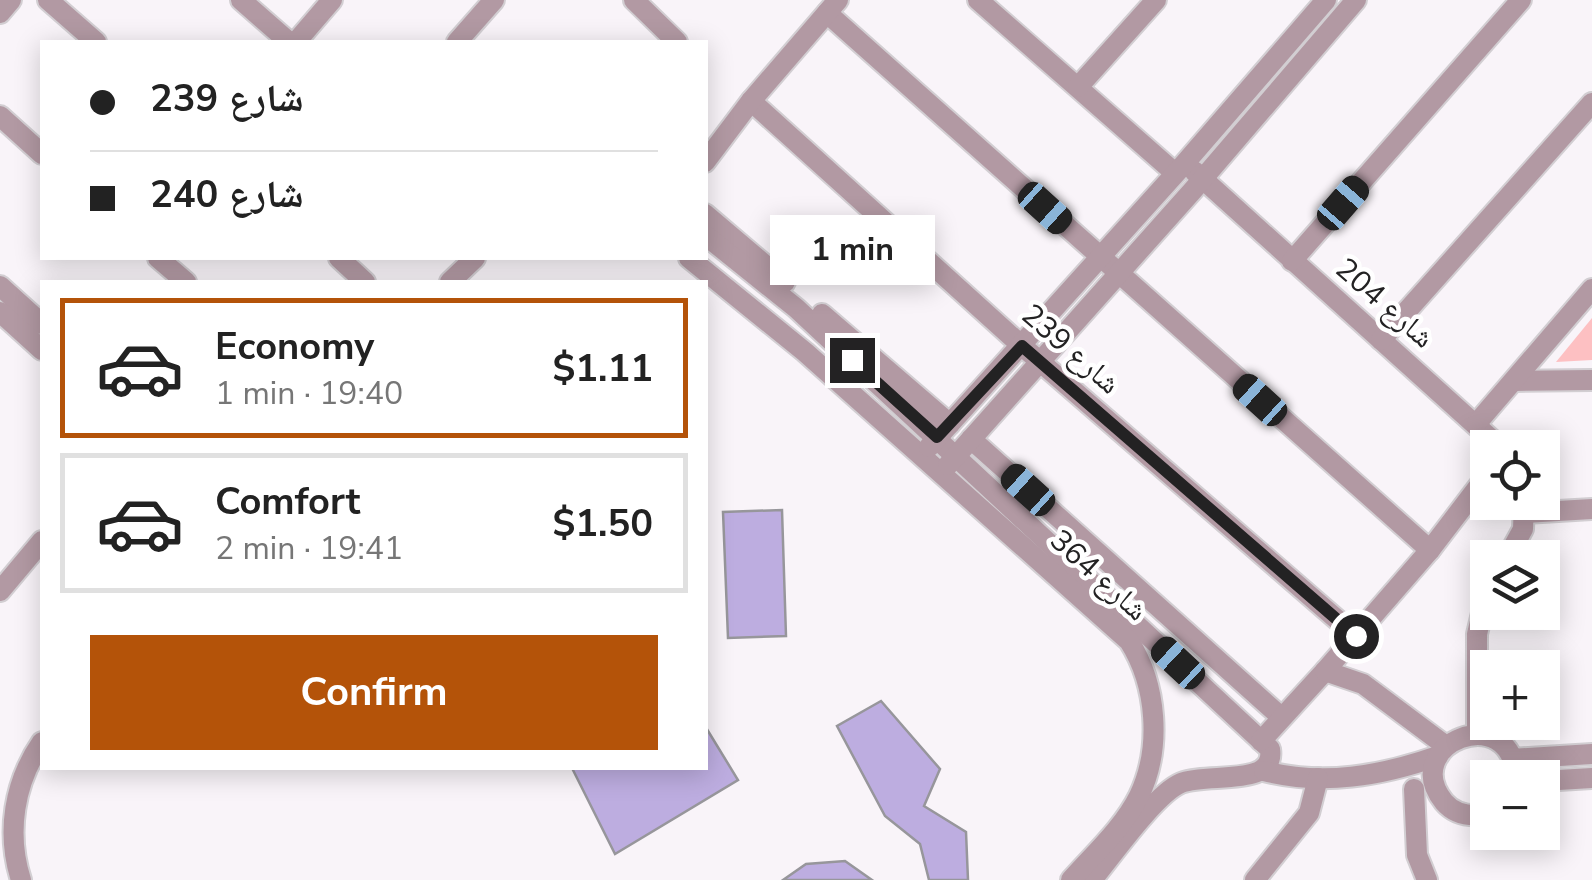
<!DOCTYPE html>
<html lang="en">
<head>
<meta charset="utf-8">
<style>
  :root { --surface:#fff; --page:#f2f2f2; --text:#222; --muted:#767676; --line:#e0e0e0; --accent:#b45309 }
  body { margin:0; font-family:"Nunito Sans","Noto Naskh Arabic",sans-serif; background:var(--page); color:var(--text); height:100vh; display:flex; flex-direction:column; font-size:38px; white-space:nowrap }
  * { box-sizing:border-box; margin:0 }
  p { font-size:32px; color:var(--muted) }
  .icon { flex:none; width:55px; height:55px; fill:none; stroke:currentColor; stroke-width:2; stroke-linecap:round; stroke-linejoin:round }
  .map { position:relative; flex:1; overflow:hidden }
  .panel { position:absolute; left:40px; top:280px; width:668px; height:490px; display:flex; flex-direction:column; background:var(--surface); border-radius:0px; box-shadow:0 5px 25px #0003 }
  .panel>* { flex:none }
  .guide { position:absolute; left:40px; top:40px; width:668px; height:220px; border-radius:0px; box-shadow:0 5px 25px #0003; display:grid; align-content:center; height:220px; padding:0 50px; background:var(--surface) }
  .tools { position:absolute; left:1470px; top:430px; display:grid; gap:20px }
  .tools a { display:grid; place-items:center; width:90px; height:90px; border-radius:0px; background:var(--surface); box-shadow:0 5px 25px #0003; font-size:50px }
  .end { position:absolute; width:45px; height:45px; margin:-22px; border:12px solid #232223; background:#fff; box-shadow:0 0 0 5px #fff }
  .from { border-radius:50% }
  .bubble { position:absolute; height:70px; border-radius:0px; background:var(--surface); box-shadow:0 5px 25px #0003; font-size:32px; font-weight:700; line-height:70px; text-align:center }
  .car { position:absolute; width:30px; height:60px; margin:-30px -15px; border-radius:12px; box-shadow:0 0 8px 2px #0007; background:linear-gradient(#222 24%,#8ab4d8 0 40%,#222 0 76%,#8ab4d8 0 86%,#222 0) }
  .guide b { display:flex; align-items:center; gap:35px; height:95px; font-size:38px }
  .guide b+b { border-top:2px solid var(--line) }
  .guide i { width:25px; height:25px; background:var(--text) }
  ul { padding:18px 0 0; list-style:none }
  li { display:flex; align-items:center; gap:30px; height:140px; margin:0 20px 15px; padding:0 30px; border:5px solid var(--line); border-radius:0px }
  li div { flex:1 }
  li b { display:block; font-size:38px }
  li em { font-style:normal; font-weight:700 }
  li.selected { border-color:var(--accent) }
  li>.icon { width:90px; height:90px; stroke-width:1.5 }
  .primary-button { display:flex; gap:20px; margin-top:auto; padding:20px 50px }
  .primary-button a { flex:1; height:115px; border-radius:0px; background:var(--accent); color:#fff; font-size:40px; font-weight:700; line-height:115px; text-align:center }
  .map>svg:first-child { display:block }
  .green { fill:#fdc0c2 }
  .building { fill:#bdade0; stroke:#97969b; stroke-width:2.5 }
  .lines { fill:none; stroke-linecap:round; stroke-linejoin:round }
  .minor-casing { stroke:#d2ced2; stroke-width:24 }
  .minor { stroke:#b299a3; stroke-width:20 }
  .route { stroke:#232223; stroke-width:12 }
  .labels { text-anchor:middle; stroke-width:9; stroke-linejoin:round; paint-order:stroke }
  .street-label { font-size:30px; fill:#232223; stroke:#fff }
</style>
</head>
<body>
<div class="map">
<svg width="1592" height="880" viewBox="0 0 1592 880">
  <rect width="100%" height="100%" fill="#f9f4f9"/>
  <polygon class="green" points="1592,318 1592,360 1556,362"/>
  <g class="building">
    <polygon points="782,510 786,636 728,638 723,512"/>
    <polygon points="881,701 940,769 924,806 966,832 968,880 929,880 920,844 885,816 837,726"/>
    <polygon points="705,726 738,780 615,854 572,768 705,768"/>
    <polygon points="845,861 872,880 783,880 806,864"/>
  </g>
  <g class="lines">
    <defs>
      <g id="minor">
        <polyline points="48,0 96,42"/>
        <polyline points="241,0 289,42"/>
        <polyline points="634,0 677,42"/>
        <polyline points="978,0 1175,173"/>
        <polyline points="0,13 11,0"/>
        <polyline points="827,13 1430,550"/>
        <polyline points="296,42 332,0"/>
        <polyline points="457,42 494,0"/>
        <polyline points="1078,87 1156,0"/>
        <polyline points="751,101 1022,346 1356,636"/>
        <polyline points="0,116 42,154"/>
        <polyline points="705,162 751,101 838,0"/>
        <polyline points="1194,171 1501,448"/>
        <polyline points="705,214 785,282"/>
        <path d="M705,235L796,308L1270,749C1276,788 1208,772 1181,783C1155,794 1112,856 1092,880"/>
        <polyline points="158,258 186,282"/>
        <polyline points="339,258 365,282"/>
        <path d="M689,258L805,352L1129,641C1157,685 1162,748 1139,796C1123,828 1094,854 1071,880"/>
        <polyline points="1292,261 1521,0"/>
        <polyline points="450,282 475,258"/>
        <polyline points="0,286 42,324"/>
        <polyline points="0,312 42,350"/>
        <polyline points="822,314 950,424"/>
        <polyline points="1381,340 1592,103"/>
        <polyline points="1514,381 1592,380"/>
        <polyline points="1477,423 1592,289"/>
        <polyline points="971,439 1281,717"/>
        <polyline points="929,447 1185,163 1326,0"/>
        <polyline points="948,465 1194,189 1356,0"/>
        <polyline points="1525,513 1592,509"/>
        <polyline points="1507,558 1523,529 1524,502"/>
        <polyline points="0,591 42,541"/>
        <polyline points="1477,734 1477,634 1488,588"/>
        <polyline points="1261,741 1325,671"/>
        <polyline points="1446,746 1363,684 1325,671 1430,550 1488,474"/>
        <polyline points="1512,759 1592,754"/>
        <path d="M1264,771C1323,786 1381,776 1438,756"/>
        <polyline points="1542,781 1592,778"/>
        <polyline points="1414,789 1417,855 1427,880"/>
        <path d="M1488,814C1471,817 1455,815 1444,802C1397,744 1512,698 1516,778"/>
        <path d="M21,880C6,833 14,782 42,742"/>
        <polyline points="1255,880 1309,813 1318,778"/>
      </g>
    </defs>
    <use href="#minor" class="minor-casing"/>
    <use href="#minor" class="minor"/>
  </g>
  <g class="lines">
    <polyline class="route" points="852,360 937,437 1022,346 1356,636"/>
  </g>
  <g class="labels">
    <g class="street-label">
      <text transform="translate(1385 303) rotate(41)" y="10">شارع 204</text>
      <text transform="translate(1071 349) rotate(41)" y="10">شارع 239</text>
      <text transform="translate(1099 575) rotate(42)" y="10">شارع 364</text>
    </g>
  </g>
</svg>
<div class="tools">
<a><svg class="icon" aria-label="locate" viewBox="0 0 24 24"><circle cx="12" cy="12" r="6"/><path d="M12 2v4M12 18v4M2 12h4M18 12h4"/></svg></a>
<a><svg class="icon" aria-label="layers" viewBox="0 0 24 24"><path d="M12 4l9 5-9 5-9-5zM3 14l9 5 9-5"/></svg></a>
<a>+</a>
<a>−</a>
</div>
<i class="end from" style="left:1356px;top:636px"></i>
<i class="end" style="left:852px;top:360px"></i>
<div class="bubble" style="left:770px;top:215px;width:165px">1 min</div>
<i class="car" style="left:1343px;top:203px;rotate:41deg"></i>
<i class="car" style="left:1045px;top:208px;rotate:132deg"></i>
<i class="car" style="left:1260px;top:400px;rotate:312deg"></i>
<i class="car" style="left:1028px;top:490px;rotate:312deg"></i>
<i class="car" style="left:1178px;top:663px;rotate:313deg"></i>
<div class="guide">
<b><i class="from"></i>شارع 239</b>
<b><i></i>شارع 240</b>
</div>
<section class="panel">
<ul>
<li class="selected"><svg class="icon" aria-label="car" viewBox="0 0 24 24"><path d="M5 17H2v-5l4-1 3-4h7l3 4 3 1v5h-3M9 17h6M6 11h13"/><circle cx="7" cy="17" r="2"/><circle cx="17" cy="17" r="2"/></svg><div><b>Economy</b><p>1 min · 19:40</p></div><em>$1.11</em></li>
<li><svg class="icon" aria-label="car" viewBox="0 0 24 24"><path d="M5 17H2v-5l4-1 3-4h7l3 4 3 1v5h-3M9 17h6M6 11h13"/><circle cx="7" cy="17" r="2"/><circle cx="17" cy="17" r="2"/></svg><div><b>Comfort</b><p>2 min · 19:41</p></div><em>$1.50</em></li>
</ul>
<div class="primary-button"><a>Confirm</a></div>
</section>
</div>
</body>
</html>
